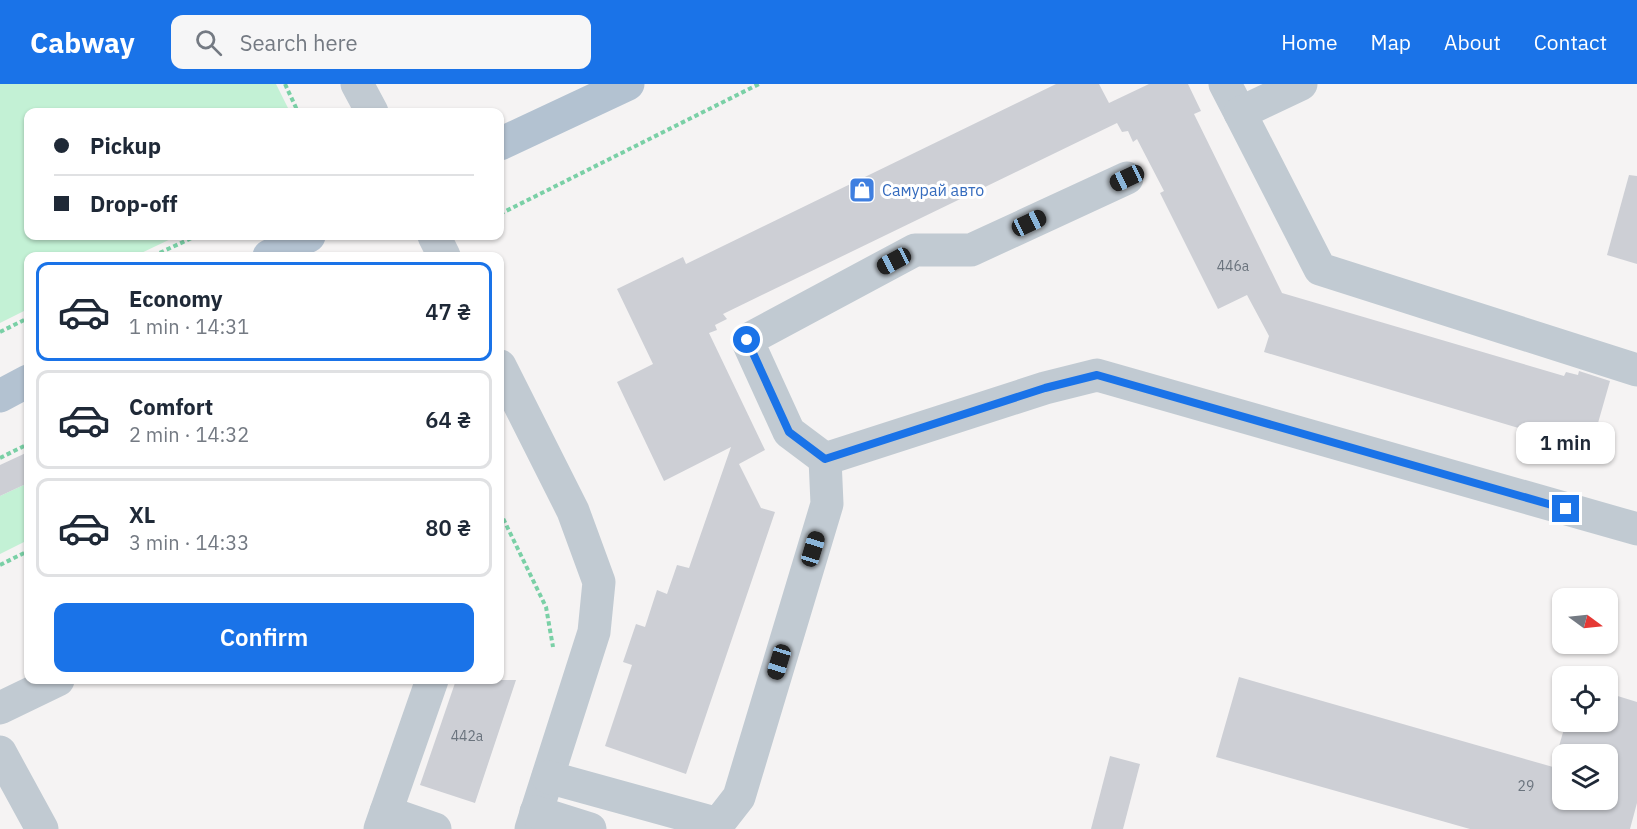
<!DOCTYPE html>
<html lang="en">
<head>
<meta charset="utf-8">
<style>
  :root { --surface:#fff; --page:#f6f6f7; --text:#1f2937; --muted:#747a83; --line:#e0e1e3; --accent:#1a73e8 }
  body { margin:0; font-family:"IBM Plex Sans",sans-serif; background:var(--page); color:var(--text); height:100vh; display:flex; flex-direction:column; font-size:22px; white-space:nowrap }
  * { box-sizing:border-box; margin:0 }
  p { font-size:20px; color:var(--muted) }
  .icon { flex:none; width:33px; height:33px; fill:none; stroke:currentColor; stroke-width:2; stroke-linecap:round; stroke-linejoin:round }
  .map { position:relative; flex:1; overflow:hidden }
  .sheet { position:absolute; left:24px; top:168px; width:480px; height:432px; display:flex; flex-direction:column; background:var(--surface); border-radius:12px; box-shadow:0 2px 4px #0004 }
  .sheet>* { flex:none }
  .guide { position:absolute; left:24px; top:24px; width:480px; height:132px; border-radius:12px; box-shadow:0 2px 4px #0004; display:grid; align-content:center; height:132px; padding:0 30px; background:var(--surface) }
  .needle { width:39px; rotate:105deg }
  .tools { position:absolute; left:1552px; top:504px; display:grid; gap:12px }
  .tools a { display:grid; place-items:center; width:66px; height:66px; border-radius:12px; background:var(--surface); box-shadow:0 2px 4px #0004; font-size:30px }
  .end { position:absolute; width:27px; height:27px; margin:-14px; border:8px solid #1a73e8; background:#fff; box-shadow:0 0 0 3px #fff }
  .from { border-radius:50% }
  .bubble { position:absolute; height:42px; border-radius:12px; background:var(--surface); box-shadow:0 2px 4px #0004; font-size:20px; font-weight:600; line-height:42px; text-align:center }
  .car { position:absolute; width:18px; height:36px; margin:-18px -9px; border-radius:8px; box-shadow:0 0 4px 2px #0007; background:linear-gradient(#222 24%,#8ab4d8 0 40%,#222 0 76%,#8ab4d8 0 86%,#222 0) }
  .guide b { display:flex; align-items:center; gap:21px; height:57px; font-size:22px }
  .guide b+b { border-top:2px solid var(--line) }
  .guide i { width:15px; height:15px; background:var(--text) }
  ul { padding:10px 0 0; list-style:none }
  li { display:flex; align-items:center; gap:18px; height:99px; margin:0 12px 9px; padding:0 18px; border:3px solid var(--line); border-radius:12px }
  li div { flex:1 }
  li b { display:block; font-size:22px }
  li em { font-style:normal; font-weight:600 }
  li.active { border-color:var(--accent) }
  li>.icon { width:54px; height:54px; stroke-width:1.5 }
  .primary-button { display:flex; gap:12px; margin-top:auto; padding:12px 30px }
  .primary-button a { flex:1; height:69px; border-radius:12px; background:var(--accent); color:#fff; font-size:24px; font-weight:600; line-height:69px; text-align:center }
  header { display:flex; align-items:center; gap:36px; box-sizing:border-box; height:84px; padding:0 30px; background:var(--accent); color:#fff }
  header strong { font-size:28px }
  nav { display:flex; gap:33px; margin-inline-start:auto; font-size:21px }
  .search { width:420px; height:54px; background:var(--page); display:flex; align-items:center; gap:15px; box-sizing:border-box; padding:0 21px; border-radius:12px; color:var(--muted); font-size:22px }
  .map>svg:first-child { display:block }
  .green { fill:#c3f1d5 }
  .building { fill:#cdcfd5; fill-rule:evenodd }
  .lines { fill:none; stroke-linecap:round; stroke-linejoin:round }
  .path { stroke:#7ad0a6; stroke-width:4; stroke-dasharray:4.5 3; stroke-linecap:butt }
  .minor { stroke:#c1cad2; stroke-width:33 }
  .major { stroke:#b3c2d1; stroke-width:33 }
  .route { stroke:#1a73e8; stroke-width:8 }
  .labels { text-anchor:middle; stroke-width:6; stroke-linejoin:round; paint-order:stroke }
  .number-label { font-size:14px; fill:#6b747e }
  .shop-label { font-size:16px; fill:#366cbe; stroke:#fff; text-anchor:start }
</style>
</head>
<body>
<header>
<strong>Cabway</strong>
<div class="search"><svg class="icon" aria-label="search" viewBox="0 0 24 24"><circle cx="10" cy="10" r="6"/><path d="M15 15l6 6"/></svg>Search here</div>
<nav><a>Home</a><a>Map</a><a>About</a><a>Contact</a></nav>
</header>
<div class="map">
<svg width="1637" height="745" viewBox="0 0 1637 745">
  <rect width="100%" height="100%" fill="#f5f3f3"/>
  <g class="green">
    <polygon points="0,0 276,0 290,28 28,28 28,152 177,152 135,172 28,172 28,225 0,239"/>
    <polygon points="28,399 28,456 0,470 0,412"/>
  </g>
  <g class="building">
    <polygon points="1056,0 1099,0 1109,19 1149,0 1188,0 1201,27 1194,30 1282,209 1564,292 1566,288 1578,291 1579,287 1610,297 1588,374 1557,364 1559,356 1264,268 1269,252 1247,211 1218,225 1160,109 1164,107 1137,55 1133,58 1128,47 1122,48 1117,39 723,230 727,235 715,241 717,246 709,249 765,366 739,380 761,424 775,428 686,690 605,662 632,581 623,578 636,540 645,543 657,506 667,510 677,481 689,484 731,363 664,397 617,298 653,280 617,205 683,173 686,180"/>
    <polygon points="1629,91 1637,92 1637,180 1607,171"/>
    <polygon points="28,368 28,399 0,412 0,381"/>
    <path d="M1239,593L1553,683L1566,638H1608V609L1637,618V719L1630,745H1470L1216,673ZM1563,670H1608V716H1563Z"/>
    <polygon points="456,596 516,596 475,719 420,701"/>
    <polygon points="1110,672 1140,680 1123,745 1091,745"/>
  </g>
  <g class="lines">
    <g class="path">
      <polyline points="285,0 298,28"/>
      <polyline points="500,130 759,0"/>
      <polyline points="153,172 196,152"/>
      <polyline points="0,248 28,234"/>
      <polyline points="0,374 28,360"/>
      <polyline points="500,428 546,523 553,563"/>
      <polyline points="0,481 28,467"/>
    </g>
    <g class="minor">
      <polyline points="357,0 372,28"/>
      <polyline points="1225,0 1240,29"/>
      <polyline points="1301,0 1240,29 1320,185 1637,286"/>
      <polyline points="434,152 444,172"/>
      <polyline points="500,282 573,427 599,498 594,548 531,745"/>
      <polyline points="825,375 789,348 747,256 915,166 971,166 1127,94"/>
      <polyline points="0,624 58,596"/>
      <polyline points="0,668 42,745"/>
      <polyline points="548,693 718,740 739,713 827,420 825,375 1045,304 1097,291 1637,445"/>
      <polyline points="386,728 435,745"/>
      <polyline points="536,728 590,745"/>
      <polyline points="380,745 432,596"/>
    </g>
    <g class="major">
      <polyline points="500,60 628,0"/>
      <polyline points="269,172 309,152"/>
      <polyline points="0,312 28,297"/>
    </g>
  </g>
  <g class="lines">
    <polyline class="route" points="747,256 789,348 825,375 1045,304 1097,291 1566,425"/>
  </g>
  <defs>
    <symbol id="shop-square" viewBox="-11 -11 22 22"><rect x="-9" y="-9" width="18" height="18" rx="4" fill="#3f7fe0" stroke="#fff"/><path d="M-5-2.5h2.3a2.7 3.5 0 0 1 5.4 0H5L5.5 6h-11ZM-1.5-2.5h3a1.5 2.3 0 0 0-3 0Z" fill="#fff"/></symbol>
  </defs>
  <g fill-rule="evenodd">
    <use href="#shop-square" x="847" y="91" width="30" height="30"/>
  </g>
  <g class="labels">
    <g class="number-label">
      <text x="1233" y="187">446а</text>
      <text x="467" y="657">442а</text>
      <text x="1526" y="707">29</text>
    </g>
    <g class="shop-label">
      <text x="882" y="112">Самурай авто</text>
    </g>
  </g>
</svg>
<div class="tools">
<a><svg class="needle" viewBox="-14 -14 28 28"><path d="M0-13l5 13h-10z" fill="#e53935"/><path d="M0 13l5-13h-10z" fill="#747a83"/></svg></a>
<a><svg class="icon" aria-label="locate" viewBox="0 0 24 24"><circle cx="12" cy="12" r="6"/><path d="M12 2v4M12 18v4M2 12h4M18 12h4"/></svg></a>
<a><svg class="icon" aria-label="layers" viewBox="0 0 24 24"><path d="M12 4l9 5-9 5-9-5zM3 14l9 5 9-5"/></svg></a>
</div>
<i class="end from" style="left:747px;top:256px"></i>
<i class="end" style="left:1566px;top:425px"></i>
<div class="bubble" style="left:1516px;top:338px;width:99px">1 min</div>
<i class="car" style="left:1127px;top:94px;rotate:245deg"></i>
<i class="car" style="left:1029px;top:139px;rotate:65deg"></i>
<i class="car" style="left:894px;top:177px;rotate:242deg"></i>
<i class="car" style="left:813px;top:465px;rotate:17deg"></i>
<i class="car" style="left:779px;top:578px;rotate:197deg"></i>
<div class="guide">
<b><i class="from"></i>Pickup</b>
<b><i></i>Drop-off</b>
</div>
<section class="sheet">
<ul>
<li class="active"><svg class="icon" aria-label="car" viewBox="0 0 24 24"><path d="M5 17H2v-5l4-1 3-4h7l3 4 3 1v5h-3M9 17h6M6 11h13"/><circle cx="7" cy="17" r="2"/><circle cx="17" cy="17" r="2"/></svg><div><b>Economy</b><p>1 min · 14:31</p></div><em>47 ₴</em></li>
<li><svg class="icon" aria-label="car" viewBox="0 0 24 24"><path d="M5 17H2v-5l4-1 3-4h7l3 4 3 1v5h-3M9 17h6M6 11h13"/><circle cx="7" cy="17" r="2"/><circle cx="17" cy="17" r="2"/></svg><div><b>Comfort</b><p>2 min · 14:32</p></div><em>64 ₴</em></li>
<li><svg class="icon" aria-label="car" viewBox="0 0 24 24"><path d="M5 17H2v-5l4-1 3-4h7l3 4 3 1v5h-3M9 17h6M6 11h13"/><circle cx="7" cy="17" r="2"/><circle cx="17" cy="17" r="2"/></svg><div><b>XL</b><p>3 min · 14:33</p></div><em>80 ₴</em></li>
</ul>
<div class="primary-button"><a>Confirm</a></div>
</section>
</div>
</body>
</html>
